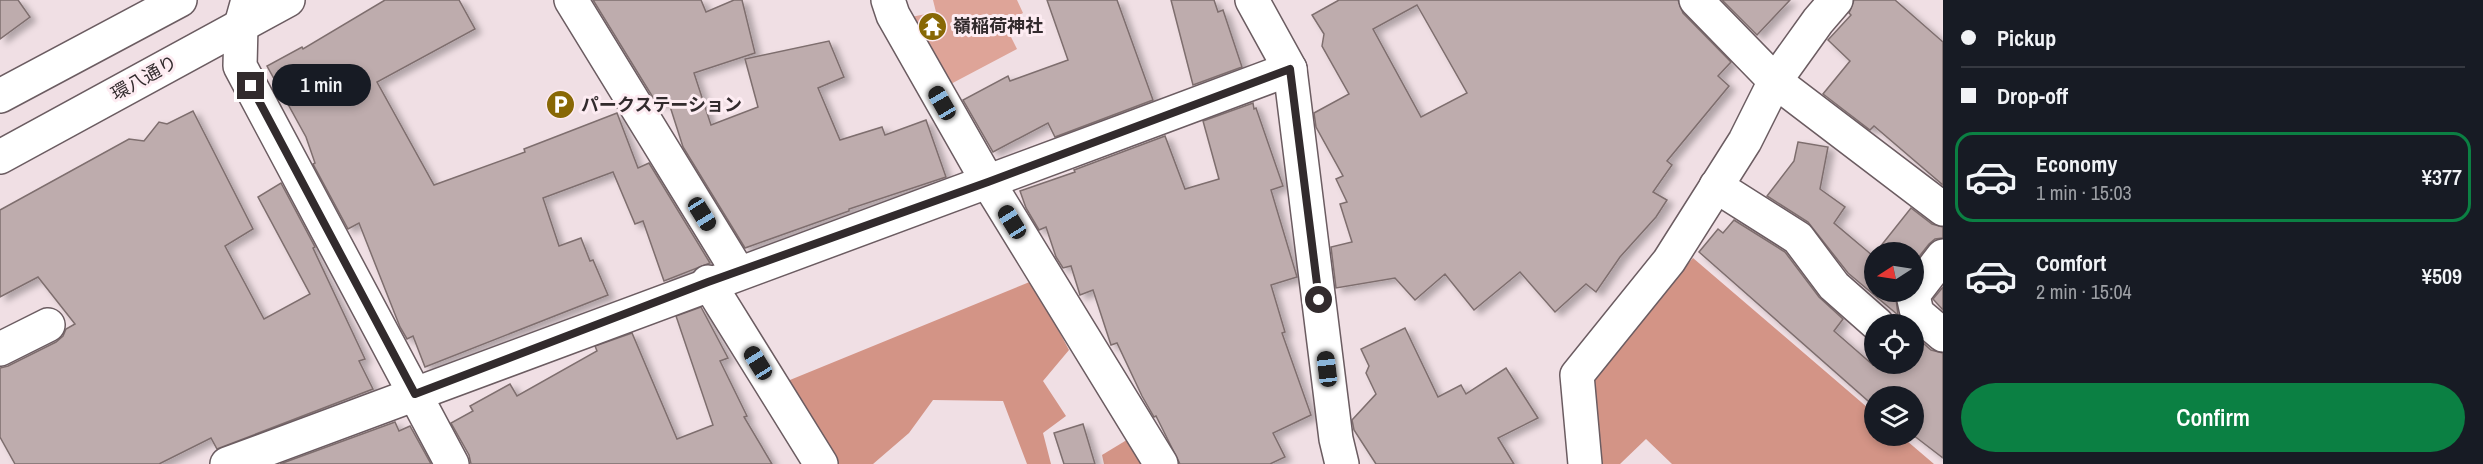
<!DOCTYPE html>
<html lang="en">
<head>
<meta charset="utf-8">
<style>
  :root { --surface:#171b24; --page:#20242c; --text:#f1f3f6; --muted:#9ea1a6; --line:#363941; --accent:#0b8043 }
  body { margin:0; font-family:"Archivo Narrow","Noto Sans JP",sans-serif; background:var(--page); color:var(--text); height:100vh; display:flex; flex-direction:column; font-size:22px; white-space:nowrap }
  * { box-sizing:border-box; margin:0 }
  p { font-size:20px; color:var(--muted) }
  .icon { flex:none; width:33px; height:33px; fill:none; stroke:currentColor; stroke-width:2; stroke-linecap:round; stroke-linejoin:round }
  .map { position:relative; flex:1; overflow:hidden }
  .panel { display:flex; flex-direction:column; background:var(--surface); width:540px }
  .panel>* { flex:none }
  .banner { display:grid; align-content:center; height:132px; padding:0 18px; background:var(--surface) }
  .needle { width:39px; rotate:258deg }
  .controls { position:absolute; left:1864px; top:242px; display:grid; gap:12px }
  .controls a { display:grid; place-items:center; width:60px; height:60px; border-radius:50%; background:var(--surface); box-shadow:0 3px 9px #0003; font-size:30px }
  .end { position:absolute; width:27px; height:27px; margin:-14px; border:8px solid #322b2d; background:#fff; box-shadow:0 0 0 3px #fff }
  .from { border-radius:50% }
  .bubble { position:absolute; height:42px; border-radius:21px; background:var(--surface); box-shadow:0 3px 9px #0003; font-size:20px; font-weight:600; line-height:42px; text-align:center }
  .car { position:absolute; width:18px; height:36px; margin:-18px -9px; border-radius:8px; box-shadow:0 0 4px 2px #0007; background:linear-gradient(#222 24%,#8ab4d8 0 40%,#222 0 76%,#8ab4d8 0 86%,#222 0) }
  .banner b { display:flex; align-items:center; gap:21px; height:57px; font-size:22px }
  .banner b+b { border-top:2px solid var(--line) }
  .banner i { width:15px; height:15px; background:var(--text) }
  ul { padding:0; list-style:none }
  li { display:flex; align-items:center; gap:18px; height:90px; margin:0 12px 9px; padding:0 6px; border:3px solid transparent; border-radius:18px }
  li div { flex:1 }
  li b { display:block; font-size:22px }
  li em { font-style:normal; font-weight:600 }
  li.selected { border-color:var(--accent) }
  li>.icon { width:54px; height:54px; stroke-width:1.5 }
  .primary-button { display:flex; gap:12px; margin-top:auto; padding:12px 18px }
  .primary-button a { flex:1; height:69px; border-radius:36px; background:var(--accent); color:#fff; font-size:24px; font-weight:600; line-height:69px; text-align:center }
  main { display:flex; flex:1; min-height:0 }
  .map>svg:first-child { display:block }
  .green { fill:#dea498 }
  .forest { fill:#d39486 }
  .building { fill:#beacad; stroke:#7e6e6e; stroke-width:1.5; fill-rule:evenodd; filter:url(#shadow) }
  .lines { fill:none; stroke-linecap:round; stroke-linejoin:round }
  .minor-casing { stroke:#6b5c61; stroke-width:36 }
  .major-casing { stroke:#6b5c61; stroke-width:36 }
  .minor { stroke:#fff; stroke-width:33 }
  .major { stroke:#fff; stroke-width:33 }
  .route { stroke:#322b2d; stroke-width:8 }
  .labels { text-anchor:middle; stroke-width:6; stroke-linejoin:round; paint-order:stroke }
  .poi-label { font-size:18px; font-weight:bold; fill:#322b2d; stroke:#fdecf2; text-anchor:start }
  .street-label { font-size:18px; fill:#322b2d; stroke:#fdecf2 }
</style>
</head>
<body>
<main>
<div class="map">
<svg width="1943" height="464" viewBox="0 0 1943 464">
  <defs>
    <filter id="shadow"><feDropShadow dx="6" dy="4" stdDeviation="3" flood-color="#0004"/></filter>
  </defs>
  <rect width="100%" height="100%" fill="#f0dfe4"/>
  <polygon class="green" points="933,0 1017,0 1023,13 1004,23 1017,49 947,86 911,17 936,12"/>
  <g class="forest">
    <polygon points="1693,258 1875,414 1875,435 1900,435 1934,464 1672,464 1646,439 1620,464 1596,464 1585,383"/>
    <polygon points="1032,281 1069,350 1043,381 1066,416 1043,433 1051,464 1027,464 1003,401 933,400 909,433 873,464 833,464 785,382"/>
    <polygon points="1130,438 1145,464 1104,464 1102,455"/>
  </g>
  <g class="building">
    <polygon points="0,0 18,0 30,17 0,39"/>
    <polygon points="385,0 459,0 475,29 377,82 434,185 525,152 524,149 617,113 638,168 649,163 710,263 664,281 643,221 635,224 613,172 543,198 559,246 581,238 590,261 593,260 608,295 425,367 413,336 407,339 400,327 359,223 348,229 313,164 315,163 306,137 267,66 302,47 303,49"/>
    <polygon points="593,0 701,0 706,12 734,0 742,0 755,53 694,73 711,125 758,107 745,59 829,41 844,77 818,88 840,140 882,127 885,135 926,120 946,177 849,209 849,211 745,248 683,147 668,100 657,104"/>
    <polygon points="1047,0 1117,0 1153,100 1055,137 1048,123 993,152 963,100 1008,76 1010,81 1068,60"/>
    <polygon points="1171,0 1214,0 1218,12 1223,10 1242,67 1193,85"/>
    <path d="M1339,0H1678L1683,13L1731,62L1718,76L1729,86L1667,161L1672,165L1653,192L1667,200L1656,217L1620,257L1596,292L1586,284L1555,312L1520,272L1474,310L1445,274L1415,300L1395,278L1336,288L1331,247L1352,242L1340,204L1347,202L1336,179L1343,176L1316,127L1314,113L1349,94L1322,46L1324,34L1312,15ZM1417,5L1467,93L1421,117L1373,29Z"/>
    <polygon points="1722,0 1790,0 1757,35"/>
    <polygon points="1854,0 1895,0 1943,42 1943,185 1874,126 1870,130 1823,94 1850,61 1828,40 1851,15 1849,13"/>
    <polygon points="1253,103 1254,109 1256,108 1283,186 1271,190 1297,277 1271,285 1285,332 1282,333 1311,415 1273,433 1285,457 1270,464 1180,464 1156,416 1154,417 1142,396 1117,343 1111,345 1093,290 1080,295 1071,266 1063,268 1056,257 1046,227 1039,230 1026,208 1020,191 1075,172 1074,170 1165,136 1185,189 1219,179 1203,121"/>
    <polygon points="193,111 253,229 225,246 264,319 310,294 258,197 281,183 315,247 313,248 365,359 359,361 373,389 217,449 211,438 159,464 15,464 0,437 0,368 8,366 56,342 63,336 66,329 75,324 38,277 0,297 0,210 129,139 144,141 159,122 167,124"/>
    <polygon points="1798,142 1828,147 1820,189 1845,207 1834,223 1873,256 1875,253 1875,291 1895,291 1898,315 1848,273 1808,222 1767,196 1794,161"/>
    <polygon points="1911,208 1932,224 1943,227 1943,238 1935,239 1929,244 1914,263 1914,252 1876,252"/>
    <polygon points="1734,220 1785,252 1819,297 1843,319 1834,331 1873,365 1875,363 1914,363 1914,335 1931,350 1943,353 1943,458 1913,435 1914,396 1875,396 1875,407 1699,252 1718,229 1723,233"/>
    <polygon points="1943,287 1943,310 1933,299"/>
    <polygon points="701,307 728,358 720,361 747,416 744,417 772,464 471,464 469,455 451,423 473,411 470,406 510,384 517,396 597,351 595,346 632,333 677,439 713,425 676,316"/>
    <polygon points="1405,328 1438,397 1461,385 1466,394 1506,368 1538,418 1498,438 1514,464 1376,464 1354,430 1352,420 1376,394 1366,373 1369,366 1361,349"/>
    <polygon points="395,422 399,431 410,426 431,464 280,464"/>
    <polygon points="1083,424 1095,464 1064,464 1054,433"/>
  </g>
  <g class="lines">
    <defs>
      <g id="minor">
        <polyline points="248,0 241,25 240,66 452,464"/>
        <polyline points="571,0 738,272"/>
        <polyline points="888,0 893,15 988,182 1161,464"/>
        <polyline points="1252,0 1290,69 1336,439 1342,464"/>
        <polyline points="1696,0 1775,81 1943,209"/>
        <polyline points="1716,186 1798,238 1834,286 1877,324"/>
        <polyline points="1943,256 1913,295 1917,313 1943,335"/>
        <polyline points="708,282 821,464"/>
        <polyline points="0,349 48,325"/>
        <path d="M227,464C580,330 936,202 1290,69"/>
        <polyline points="1585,464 1577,375 1669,261 1745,141 1775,81 1818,21 1836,0"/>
      </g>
      <g id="major">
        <polyline points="0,96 180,0"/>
        <polyline points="0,157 288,0"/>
      </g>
    </defs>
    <use href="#minor" class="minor-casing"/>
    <use href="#major" class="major-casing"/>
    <use href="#minor" class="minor"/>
    <use href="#major" class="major"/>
  </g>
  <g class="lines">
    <polyline class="route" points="251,86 415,394 708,282 988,182 1290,69 1319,300"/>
  </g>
  <defs>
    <symbol id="temple-disc" viewBox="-11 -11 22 22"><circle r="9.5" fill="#886805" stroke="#fdecf2"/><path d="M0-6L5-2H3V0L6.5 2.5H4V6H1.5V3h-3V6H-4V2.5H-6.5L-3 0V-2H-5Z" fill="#fff"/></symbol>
    <symbol id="parking-disc" viewBox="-11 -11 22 22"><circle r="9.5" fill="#886805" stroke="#fdecf2"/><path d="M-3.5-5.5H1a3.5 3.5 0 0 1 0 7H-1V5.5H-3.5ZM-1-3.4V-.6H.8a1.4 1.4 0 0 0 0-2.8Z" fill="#fff"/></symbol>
  </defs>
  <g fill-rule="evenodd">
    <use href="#temple-disc" x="916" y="10" width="33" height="33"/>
    <use href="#parking-disc" x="544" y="88" width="33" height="33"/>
  </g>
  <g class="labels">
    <g class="poi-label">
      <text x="953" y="32">嶺稲荷神社</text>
      <text x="581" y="111">パークステーション</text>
    </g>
    <g class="street-label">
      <text transform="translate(144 78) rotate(-29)" y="6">環八通り</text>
    </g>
  </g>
</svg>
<div class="controls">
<a><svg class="needle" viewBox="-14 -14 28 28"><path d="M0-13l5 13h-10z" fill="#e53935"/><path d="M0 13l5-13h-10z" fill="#9ea1a6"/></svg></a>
<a><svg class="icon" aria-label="locate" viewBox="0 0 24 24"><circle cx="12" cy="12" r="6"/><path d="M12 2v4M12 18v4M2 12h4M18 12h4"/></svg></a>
<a><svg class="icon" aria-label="layers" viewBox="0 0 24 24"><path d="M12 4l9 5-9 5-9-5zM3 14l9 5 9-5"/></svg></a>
</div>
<i class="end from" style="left:1319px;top:300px"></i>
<i class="end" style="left:251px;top:86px"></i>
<div class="bubble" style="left:272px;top:64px;width:99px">1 min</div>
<i class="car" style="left:942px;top:103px;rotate:330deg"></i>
<i class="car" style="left:702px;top:214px;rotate:148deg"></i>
<i class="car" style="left:1012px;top:222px;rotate:328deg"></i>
<i class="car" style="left:758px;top:363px;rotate:328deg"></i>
<i class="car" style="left:1327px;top:369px;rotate:353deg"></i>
</div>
<section class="panel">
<div class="banner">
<b><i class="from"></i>Pickup</b>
<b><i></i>Drop-off</b>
</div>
<ul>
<li class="selected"><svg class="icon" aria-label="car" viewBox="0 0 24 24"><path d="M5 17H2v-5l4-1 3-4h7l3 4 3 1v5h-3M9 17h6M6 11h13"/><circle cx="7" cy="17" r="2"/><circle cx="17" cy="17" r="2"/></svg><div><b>Economy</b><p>1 min · 15:03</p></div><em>¥377</em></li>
<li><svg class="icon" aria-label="car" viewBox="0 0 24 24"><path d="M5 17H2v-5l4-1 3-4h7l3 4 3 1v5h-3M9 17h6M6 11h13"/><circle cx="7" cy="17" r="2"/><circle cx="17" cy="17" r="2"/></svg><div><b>Comfort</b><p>2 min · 15:04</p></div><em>¥509</em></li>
</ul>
<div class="primary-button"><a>Confirm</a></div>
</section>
</main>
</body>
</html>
